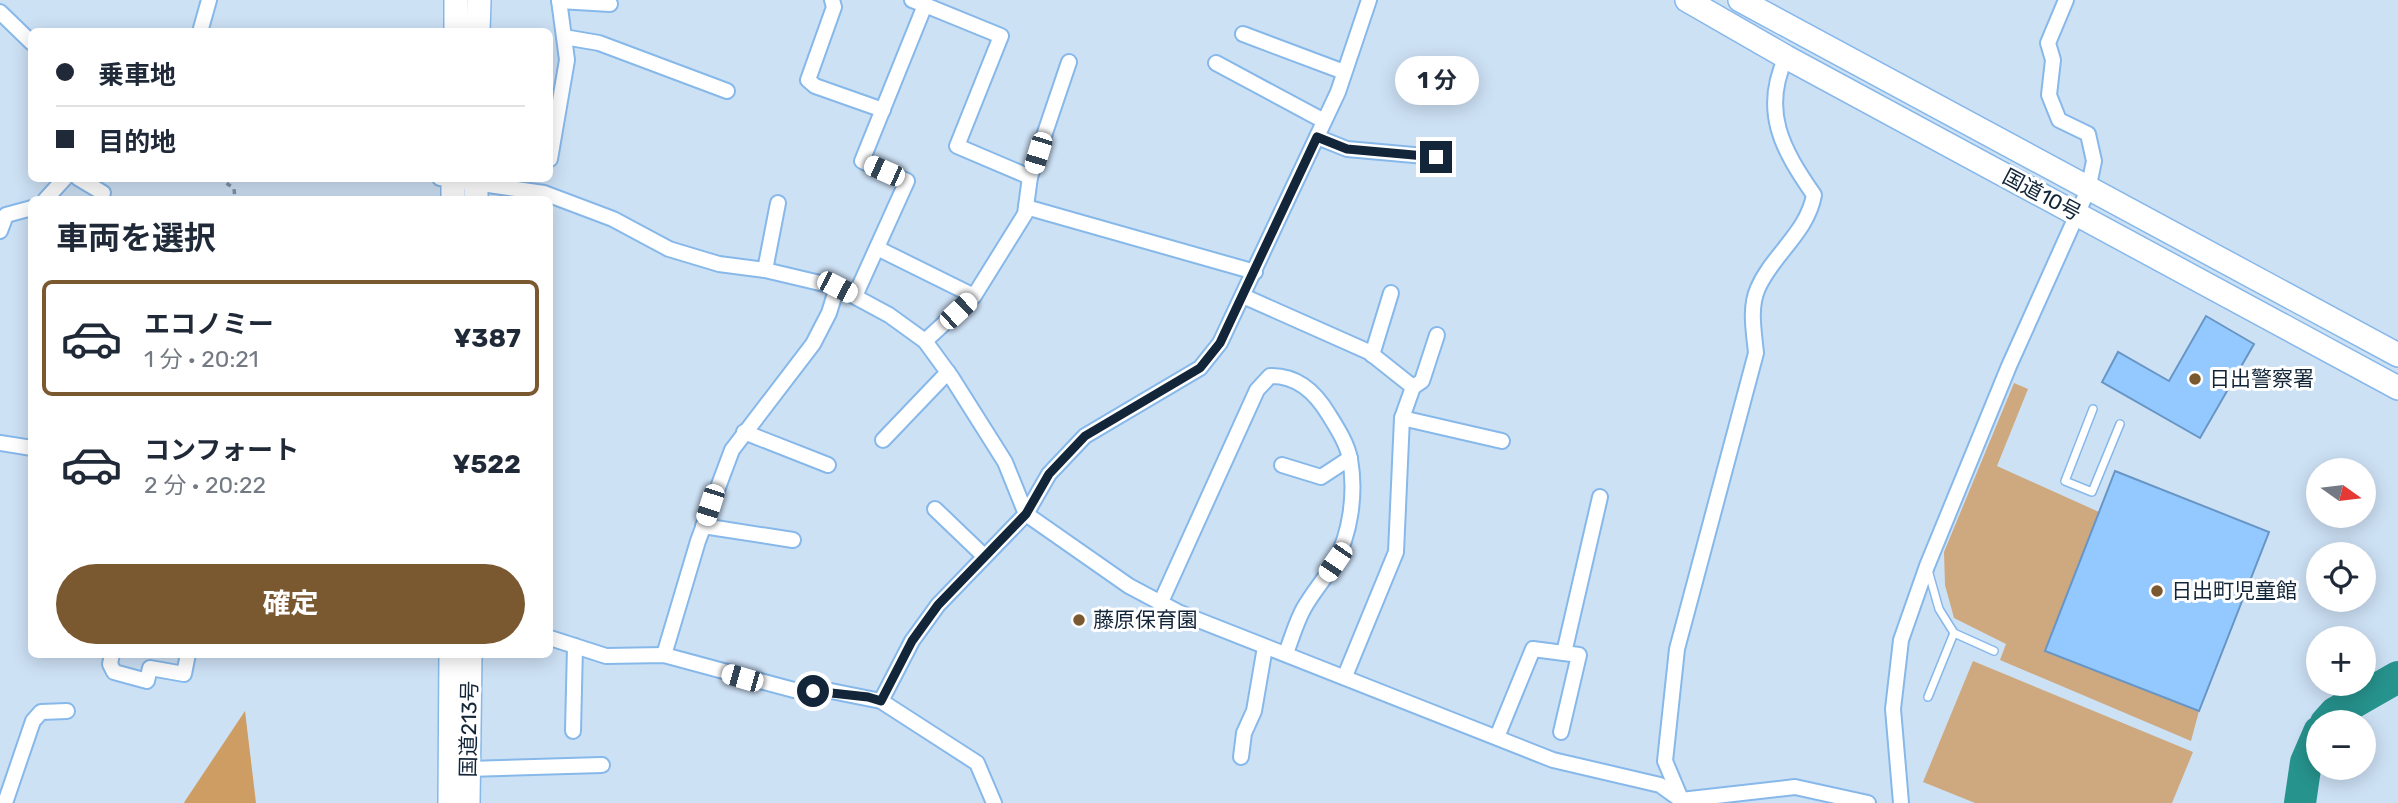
<!DOCTYPE html>
<html lang="ja">
<head>
<meta charset="utf-8">
<style>
  :root { --surface:#fff; --page:#f2f2f3; --text:#1f2937; --muted:#747a83; --line:#e0e1e3; --accent:#7a5830 }
  body { margin:0; font-family:Rubik,"Noto Sans JP",sans-serif; background:var(--page); color:var(--text); height:100vh; display:flex; flex-direction:column; font-size:26px; white-space:nowrap }
  * { box-sizing:border-box; margin:0 }
  p { font-size:23px; color:var(--muted) }
  .icon { flex:none; width:38px; height:38px; fill:none; stroke:currentColor; stroke-width:2; stroke-linecap:round; stroke-linejoin:round }
  .map { position:relative; flex:1; overflow:hidden }
  .panel { position:absolute; left:28px; top:196px; width:525px; height:462px; display:flex; flex-direction:column; background:var(--surface); border-radius:10px; box-shadow:0 4px 18px #0003 }
  .panel>* { flex:none }
  .guide { position:absolute; left:28px; top:28px; width:525px; height:154px; border-radius:10px; box-shadow:0 4px 18px #0003; display:grid; align-content:center; height:154px; padding:0 28px; background:var(--surface) }
  .needle { width:46px; rotate:104deg }
  .tools { position:absolute; left:2306px; top:458px; display:grid; gap:14px }
  .tools a { display:grid; place-items:center; width:70px; height:70px; border-radius:50%; background:var(--surface); box-shadow:0 4px 18px #0003; font-size:35px }
  .end { position:absolute; width:32px; height:32px; margin:-16px; border:9px solid #132639; background:#fff; box-shadow:0 0 0 4px #fff }
  .from { border-radius:50% }
  .bubble { position:absolute; height:49px; border-radius:24px; background:var(--surface); box-shadow:0 4px 18px #0003; font-size:23px; font-weight:700; line-height:49px; text-align:center }
  .car { position:absolute; width:21px; height:42px; margin:-21px -10px; border-radius:9px; box-shadow:0 0 5px 2px #0007; background:linear-gradient(#fff 24%,#345 0 40%,#fff 0 76%,#345 0 86%,#fff 0) }
  .guide b { display:flex; align-items:center; gap:24px; height:66px; font-size:26px }
  .guide b+b { border-top:2px solid var(--line) }
  .guide i { width:18px; height:18px; background:var(--text) }
  ul { padding:0; list-style:none }
  li { display:flex; align-items:center; gap:21px; height:116px; margin:0 14px 10px; padding:0 14px; border:4px solid transparent; border-radius:10px }
  li div { flex:1 }
  li b { display:block; font-size:26px }
  li em { font-style:normal; font-weight:700 }
  li.selected { border-color:var(--accent) }
  li>.icon { width:63px; height:63px; stroke-width:1.5 }
  h2 { padding:0 28px; font-size:32px; line-height:84px }
  .cta { display:flex; gap:14px; margin-top:auto; padding:14px 28px }
  .cta a { flex:1; height:80px; border-radius:42px; background:var(--accent); color:#fff; font-size:28px; font-weight:700; line-height:80px; text-align:center }
  .map>svg:first-child { display:block }
  .green { fill:#cea87e }
  .forest { fill:#ce9d64 }
  .lines { fill:none; stroke-linecap:round; stroke-linejoin:round }
  .river { stroke:#27938d; stroke-width:32 }
  .building { fill:#94c9ff; stroke:#6796c6; stroke-width:2 }
  .service-casing { stroke:#87b8ea; stroke-width:10 }
  .minor-casing { stroke:#87b8ea; stroke-width:18 }
  .trunk-casing { stroke:#87b8ea; stroke-width:26 }
  .path { stroke:#7f92a6; stroke-width:3.5; stroke-dasharray:5 5; stroke-linecap:butt }
  .service { stroke:#fff; stroke-width:7 }
  .minor { stroke:#fff; stroke-width:14 }
  .trunk { stroke:#fff; stroke-width:23 }
  .route { stroke:#132639; stroke-width:9 }
  .poi-dot { fill:#7a5830; stroke:#fff; stroke-width:2.5 }
  .labels { text-anchor:middle; stroke-width:6; stroke-linejoin:round; paint-order:stroke }
  .street-label { font-size:21px; fill:#132639; stroke:#fff }
  .poi-label { font-size:21px; fill:#132639; stroke:#fff; text-anchor:start }
</style>
</head>
<body>
<div class="map">
<svg width="2398" height="803" viewBox="0 0 2398 803">
  <rect width="100%" height="100%" fill="#cde1f5"/>
  <g class="green">
    <polygon points="2014,383 2028,389 1997,466 2099,512 2045,651 2199,711 2191,741 2000,660 2006,644 1954,618 1945,585 1944,552"/>
    <polygon points="1973,661 2193,752 2172,803 1975,803 1923,782"/>
  </g>
  <polygon class="forest" points="245,711 256,803 184,803 185,801"/>
  <g class="lines">
    <g class="river">
      <polyline points="2326,723 2335,713 2398,677"/>
      <polyline points="2300,803 2306,762 2319,732"/>
    </g>
  </g>
  <g class="building">
    <polygon points="2206,316 2254,344 2200,438 2102,382 2118,352 2169,381"/>
    <polygon points="2115,471 2269,532 2199,711 2045,651"/>
  </g>
  <g class="lines">
    <defs>
      <g id="service">
        <polyline points="2093,409 2065,481 2092,492 2120,424"/>
        <polyline points="1928,570 1939,609 1954,633 1994,651"/>
        <polyline points="1928,697 1954,633"/>
      </g>
      <g id="minor">
        <polyline points="832,0 834,7 808,80 815,86 883,110"/>
        <polyline points="559,1 610,4"/>
        <polyline points="925,5 1001,36 957,146 1030,177 1069,62"/>
        <polyline points="0,12 32,43"/>
        <polyline points="200,32 209,0"/>
        <polyline points="1243,34 1344,72"/>
        <polyline points="564,37 599,43 727,91"/>
        <polyline points="1216,63 1324,121"/>
        <polyline points="1317,137 1347,149 1436,157"/>
        <polyline points="550,159 567,60 559,0"/>
        <polyline points="78,178 103,193"/>
        <polyline points="440,178 544,193 613,219 669,249 719,264 765,270 837,287 889,315 925,341 952,378 1005,462 1026,514 1129,586 1178,612 1553,760 1660,785 1681,800 1795,787 1868,803"/>
        <polyline points="45,200 65,178"/>
        <polyline points="1026,207 1255,272"/>
        <polyline points="0,231 6,215 32,208"/>
        <polyline points="877,248 974,296"/>
        <polyline points="765,270 778,203"/>
        <polyline points="855,296 907,181 862,161 925,5 912,0"/>
        <polyline points="1243,296 1369,352 1413,387 1402,418 1396,552 1345,676"/>
        <polyline points="925,341 974,296 1025,214 1030,177"/>
        <polyline points="1372,355 1391,293"/>
        <polyline points="1413,387 1422,381 1437,335"/>
        <polyline points="1402,418 1502,441"/>
        <polyline points="744,432 828,465"/>
        <polyline points="883,440 948,372"/>
        <polyline points="0,443 32,448"/>
        <polyline points="1282,465 1321,477 1350,458"/>
        <polyline points="935,509 984,556"/>
        <polyline points="703,526 793,540"/>
        <path d="M1160,604L1257,390L1270,376C1297,375 1316,393 1329,415C1337,428 1347,443 1350,459C1356,492 1351,534 1334,563C1325,579 1313,592 1304,608C1296,622 1292,638 1286,653"/>
        <polyline points="550,638 606,656 664,655 794,690 831,691 881,701 977,763 994,803"/>
        <polyline points="1564,653 1600,497"/>
        <polyline points="112,654 110,664 114,672 147,681 150,668 184,674 188,654"/>
        <polyline points="664,655 698,541 732,450 813,344 829,313 837,287"/>
        <polyline points="881,701 912,641 938,605 1026,514 1049,474 1085,436 1200,368 1220,343 1338,92 1369,0"/>
        <polyline points="573,731 575,646"/>
        <polyline points="1497,737 1533,649 1579,655 1561,732"/>
        <polyline points="1241,757 1244,733 1254,711 1265,647"/>
        <polyline points="468,769 602,765"/>
        <path d="M1681,799L1665,761L1677,649L1756,353C1754,332 1749,308 1758,288C1773,254 1807,233 1814,195C1782,149 1761,111 1786,57"/>
        <polyline points="5,803 33,721 41,712 67,711"/>
        <polyline points="1901,803 1893,709 1901,640 1927,566 2009,366 2088,190 2094,161 2088,134 2059,120 2049,95 2053,60 2048,43 2066,0"/>
      </g>
      <g id="trunk">
        <polyline points="1687,0 1786,57 2398,388"/>
        <polyline points="1740,0 2398,355"/>
        <polyline points="456,32 456,0"/>
        <polyline points="478,32 479,0"/>
        <polyline points="453,200 453,178"/>
        <polyline points="476,200 476,178"/>
        <polyline points="450,803 451,654"/>
        <polyline points="468,803 470,654"/>
      </g>
    </defs>
    <use href="#service" class="service-casing"/>
    <use href="#minor" class="minor-casing"/>
    <use href="#trunk" class="trunk-casing"/>
    <polyline class="path" points="218,178 234,188 235,200"/>
    <use href="#service" class="service"/>
    <use href="#minor" class="minor"/>
    <use href="#trunk" class="trunk"/>
  </g>
  <g class="lines">
    <polyline class="route" points="813,691 868,697 881,701 912,641 938,605 1026,514 1049,474 1085,436 1200,368 1220,343 1317,137 1347,149 1436,157"/>
  </g>
  <g class="poi-dot">
    <circle cx="2195" cy="379" r="7"/>
    <circle cx="2157" cy="591" r="7"/>
    <circle cx="1079" cy="620" r="7"/>
  </g>
  <g class="labels">
    <g class="street-label">
      <text transform="translate(2042 195) rotate(28)" y="7">国道10号</text>
      <text transform="translate(469 729) rotate(-89)" y="7">国道213号</text>
    </g>
    <g class="poi-label">
      <text x="2209" y="386">日出警察署</text>
      <text x="2171" y="598">日出町児童館</text>
      <text x="1093" y="627">藤原保育園</text>
    </g>
  </g>
</svg>
<div class="tools">
<a><svg class="needle" viewBox="-14 -14 28 28"><path d="M0-13l5 13h-10z" fill="#e53935"/><path d="M0 13l5-13h-10z" fill="#747a83"/></svg></a>
<a><svg class="icon" aria-label="locate" viewBox="0 0 24 24"><circle cx="12" cy="12" r="6"/><path d="M12 2v4M12 18v4M2 12h4M18 12h4"/></svg></a>
<a>+</a>
<a>−</a>
</div>
<i class="end from" style="left:813px;top:691px"></i>
<i class="end" style="left:1436px;top:157px"></i>
<div class="bubble" style="left:1395px;top:56px;width:84px">1 分</div>
<i class="car" style="left:1038px;top:153px;rotate:197deg"></i>
<i class="car" style="left:884px;top:171px;rotate:294deg"></i>
<i class="car" style="left:837px;top:287px;rotate:117deg"></i>
<i class="car" style="left:958px;top:311px;rotate:47deg"></i>
<i class="car" style="left:710px;top:505px;rotate:198deg"></i>
<i class="car" style="left:1335px;top:562px;rotate:214deg"></i>
<i class="car" style="left:742px;top:678px;rotate:286deg"></i>
<div class="guide">
<b><i class="from"></i>乗車地</b>
<b><i></i>目的地</b>
</div>
<section class="panel">
<h2>車両を選択</h2>
<ul>
<li class="selected"><svg class="icon" aria-label="car" viewBox="0 0 24 24"><path d="M5 17H2v-5l4-1 3-4h7l3 4 3 1v5h-3M9 17h6M6 11h13"/><circle cx="7" cy="17" r="2"/><circle cx="17" cy="17" r="2"/></svg><div><b>エコノミー</b><p>1 分 · 20:21</p></div><em>¥387</em></li>
<li><svg class="icon" aria-label="car" viewBox="0 0 24 24"><path d="M5 17H2v-5l4-1 3-4h7l3 4 3 1v5h-3M9 17h6M6 11h13"/><circle cx="7" cy="17" r="2"/><circle cx="17" cy="17" r="2"/></svg><div><b>コンフォート</b><p>2 分 · 20:22</p></div><em>¥522</em></li>
</ul>
<div class="cta"><a>確定</a></div>
</section>
</div>
</body>
</html>
